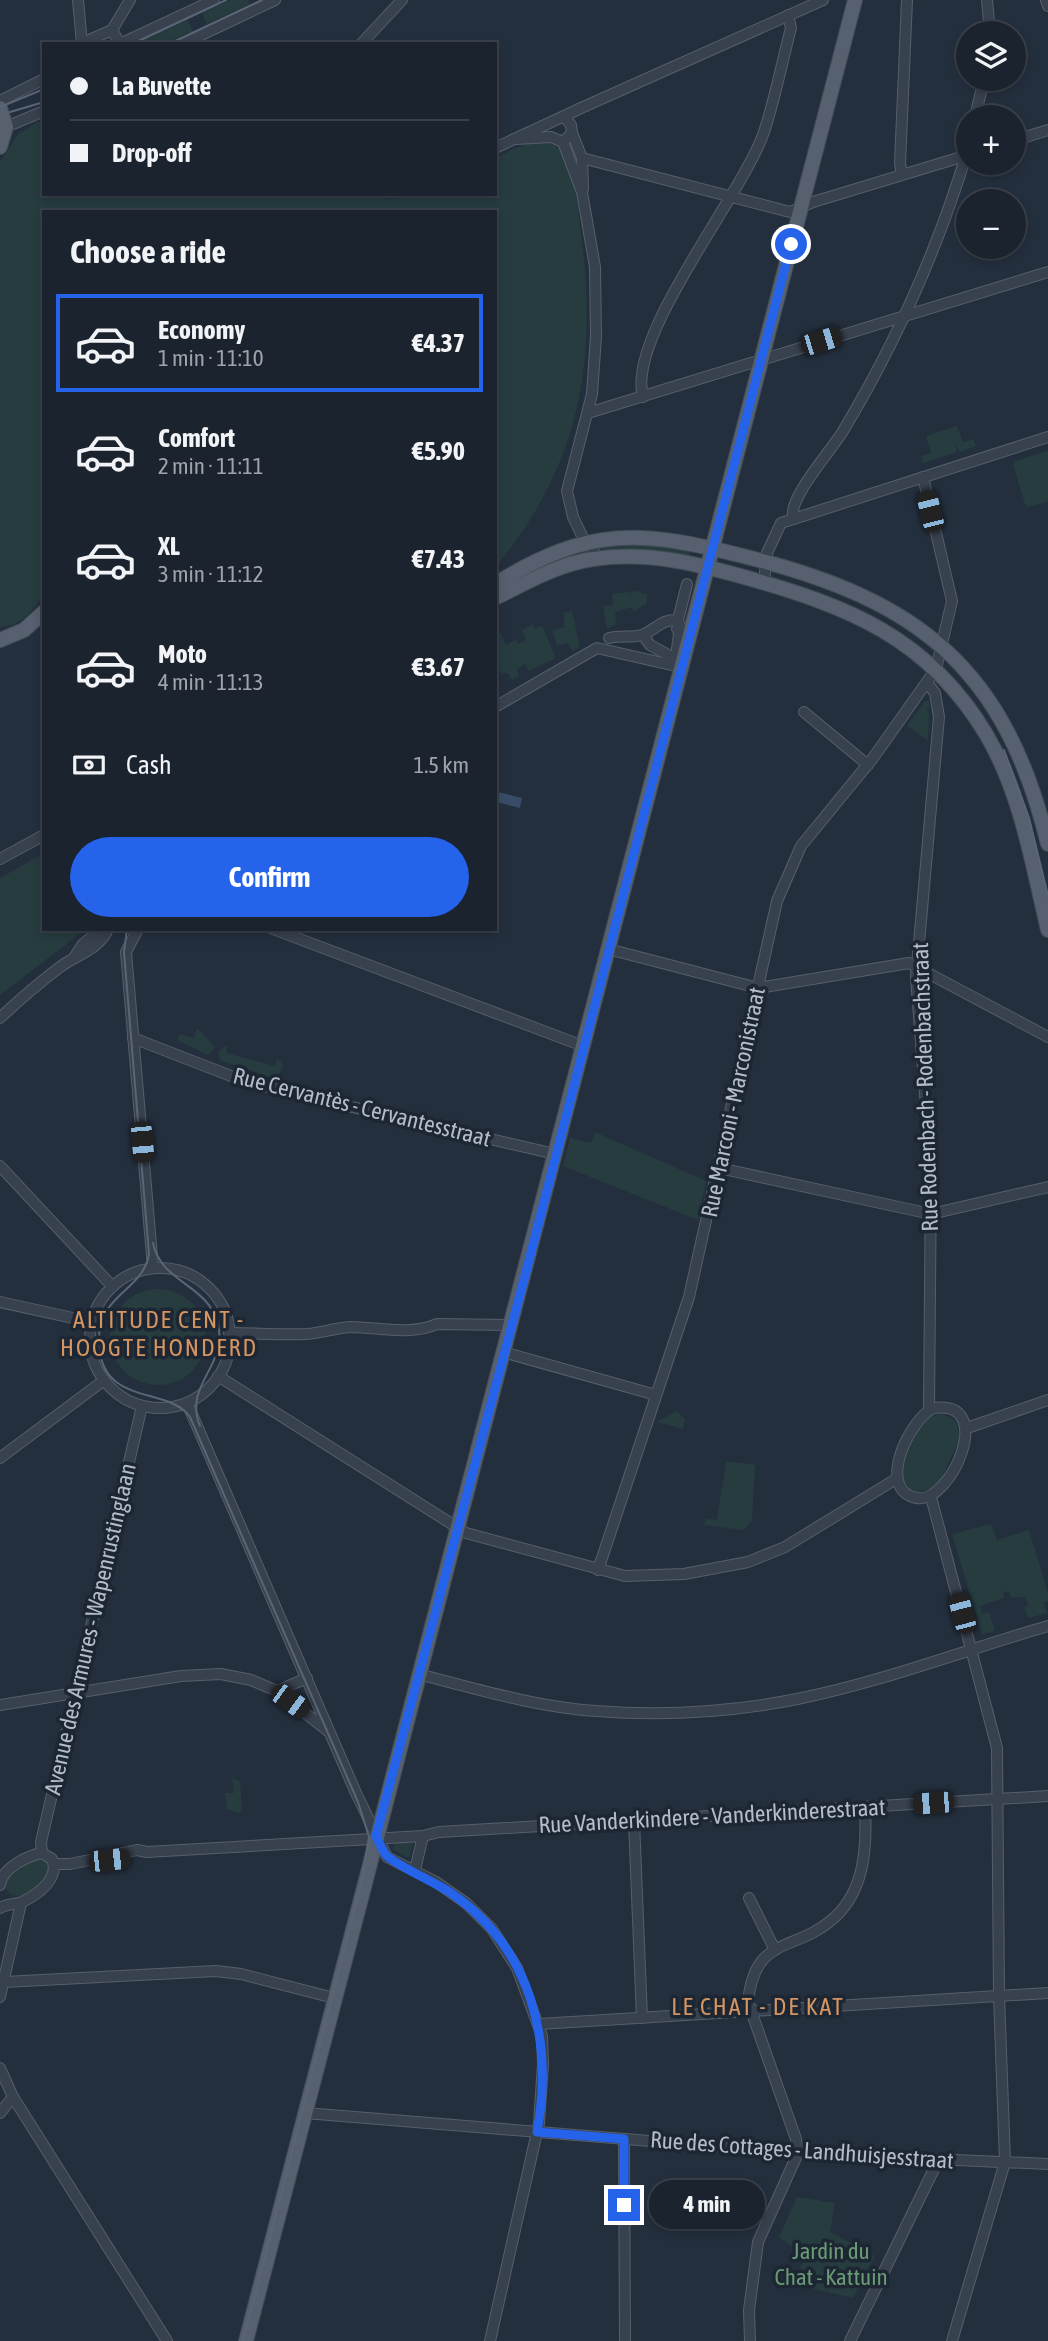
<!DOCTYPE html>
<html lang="en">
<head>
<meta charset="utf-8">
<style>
  :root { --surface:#1b232e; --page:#282f3a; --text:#f1f3f6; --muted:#a0a4aa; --line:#39404a; --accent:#2563eb }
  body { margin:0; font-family:"Asap Condensed",sans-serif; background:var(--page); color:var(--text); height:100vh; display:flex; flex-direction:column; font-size:26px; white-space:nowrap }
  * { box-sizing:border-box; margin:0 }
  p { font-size:23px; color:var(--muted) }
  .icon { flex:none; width:38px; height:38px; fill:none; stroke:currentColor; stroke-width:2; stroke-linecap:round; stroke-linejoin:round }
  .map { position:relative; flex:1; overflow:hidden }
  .side { position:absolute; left:42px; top:210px; width:455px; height:721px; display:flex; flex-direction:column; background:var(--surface); border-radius:0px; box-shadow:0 4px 10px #0003,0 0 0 2px var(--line) }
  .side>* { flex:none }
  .top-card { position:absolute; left:42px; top:42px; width:455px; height:154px; border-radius:0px; box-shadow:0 4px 10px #0003,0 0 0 2px var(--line); display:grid; align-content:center; height:154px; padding:0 28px; background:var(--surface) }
  .controls { position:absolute; left:956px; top:21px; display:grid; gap:14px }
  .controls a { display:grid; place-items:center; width:70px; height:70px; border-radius:50%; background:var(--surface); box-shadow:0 4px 10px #0003,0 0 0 2px var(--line); font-size:35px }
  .end { position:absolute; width:32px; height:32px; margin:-16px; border:9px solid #2563eb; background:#fff; box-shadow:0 0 0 4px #fff }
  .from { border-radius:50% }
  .bubble { position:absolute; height:49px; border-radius:24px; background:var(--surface); box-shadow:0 4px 10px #0003,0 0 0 2px var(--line); font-size:23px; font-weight:700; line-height:49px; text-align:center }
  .car { position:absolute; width:21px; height:42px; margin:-21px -10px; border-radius:9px; box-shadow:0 0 5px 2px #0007; background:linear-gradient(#222 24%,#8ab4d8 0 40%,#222 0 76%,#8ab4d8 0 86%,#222 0) }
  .top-card b { display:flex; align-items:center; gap:24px; height:66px; font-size:26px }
  .top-card b+b { border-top:2px solid var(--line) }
  .top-card i { width:18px; height:18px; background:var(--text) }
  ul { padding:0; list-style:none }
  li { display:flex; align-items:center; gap:21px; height:98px; margin:0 14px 10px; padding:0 14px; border:4px solid transparent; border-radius:0px }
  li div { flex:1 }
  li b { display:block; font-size:26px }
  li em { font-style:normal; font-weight:700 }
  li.selected { border-color:var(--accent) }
  li>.icon { width:63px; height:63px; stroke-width:1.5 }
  h2 { padding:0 28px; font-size:32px; line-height:84px }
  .pay { display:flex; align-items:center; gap:18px; height:77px; padding:0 28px; font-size:26px }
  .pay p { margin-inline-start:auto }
  .cta { display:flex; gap:14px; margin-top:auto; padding:14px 28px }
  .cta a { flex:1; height:80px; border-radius:42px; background:var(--accent); color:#fff; font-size:28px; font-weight:700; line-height:80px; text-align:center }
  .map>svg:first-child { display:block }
  .green { fill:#263c3f }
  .water { fill:#394c67 }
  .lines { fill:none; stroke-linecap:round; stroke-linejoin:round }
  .minor-casing { stroke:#565f6c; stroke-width:12 }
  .major-casing { stroke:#414a57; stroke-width:16 }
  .minor { stroke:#38414e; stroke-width:10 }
  .major { stroke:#56606e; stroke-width:14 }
  .tram { stroke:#5a6575; stroke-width:2 }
  .route { stroke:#2563eb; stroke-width:9 }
  .labels { text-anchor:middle; stroke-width:7; stroke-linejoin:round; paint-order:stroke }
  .street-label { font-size:23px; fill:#b4bcc9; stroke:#1d2633 }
  .park-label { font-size:23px; fill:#6b9a76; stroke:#1d2633 }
  .neighbourhood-label { font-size:24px; letter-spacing:2px; fill:#d59563; stroke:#1d2633 }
</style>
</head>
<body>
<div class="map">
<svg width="1048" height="2341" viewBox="0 0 1048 2341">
  <rect width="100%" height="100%" fill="#242f3e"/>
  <g class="green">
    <polygon points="230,0 248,0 250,4 207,24 202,13"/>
    <polygon points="188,20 193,31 164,44 146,44 144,40"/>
    <path d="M38,122L44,124V194H362L392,199L414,194H495V158C516,148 539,133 560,149C577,170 577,206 581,232C598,363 580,465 495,568V212H44V594C34,609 20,627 0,627V162L19,133Z"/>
    <polygon points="957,426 963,442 974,439 976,446 960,452 955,445 957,452 923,463 921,456 931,453 926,436"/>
    <polygon points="1048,451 1048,502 1026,507 1013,465 1015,461"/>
    <polygon points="601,543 691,548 689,556 645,550 602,551 599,545"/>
    <polygon points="636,591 647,594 647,603 634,612 632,607 615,612 616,624 607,629 603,606 613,605 612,594 629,592 631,598 631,592"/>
    <polygon points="572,611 580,647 572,651 568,643 557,645 552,630 565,627 563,613"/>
    <polygon points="533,624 534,629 542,626 556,658 529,671 525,664 517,669 519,676 512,680 508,673 501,673 495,660 495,644 500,641 498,634 501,633 506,645 516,640 518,644 526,640 522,630"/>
    <polygon points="925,701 929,701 929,709 926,709 929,713 928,741 907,726"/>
    <polygon points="44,853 44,929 86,929 0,995 0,878"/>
    <polygon points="197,1028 215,1047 208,1055 178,1040 179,1034 194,1038"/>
    <polygon points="224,1046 227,1047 226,1053 275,1066 277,1059 281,1061 283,1065 278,1077 270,1077 220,1060 218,1053"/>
    <polygon points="595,1132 706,1181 698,1220 563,1166 570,1138 591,1143"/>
    <circle cx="158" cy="1337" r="48"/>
    <polygon points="676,1411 685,1419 683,1429 657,1422"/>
    <path d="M941,1413L956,1421L960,1439L939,1483L934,1489L916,1492C887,1477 913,1443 923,1423L928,1418Z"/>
    <polygon points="726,1461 755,1465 752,1521 743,1530 704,1525 706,1519 717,1520"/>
    <polygon points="991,1524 997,1540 1029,1530 1048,1593 1048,1601 1044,1602 1047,1613 1028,1618 1024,1607 1028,1606 1025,1597 1011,1598 1009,1591 1003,1592 1004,1598 980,1606 982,1614 989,1612 995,1631 982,1634 952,1534"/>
    <polygon points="232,1778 240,1781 242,1808 239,1813 227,1809 225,1793 234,1793"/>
    <polygon points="395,1843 413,1843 409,1858 392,1849"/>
    <path d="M34,1858L47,1862C54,1879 26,1900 11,1895L6,1889L7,1878Z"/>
    <polygon points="797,2197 835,2203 830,2232 875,2256 853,2298 797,2285 804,2255 779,2237"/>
  </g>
  <polygon class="water" points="498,792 522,798 520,808 496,802"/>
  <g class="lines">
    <defs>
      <g id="minor">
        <polyline points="78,0 82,44"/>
        <polyline points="987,0 990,33"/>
        <polyline points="1046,0 1048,6"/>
        <polyline points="82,43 112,30"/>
        <polyline points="120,44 214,0"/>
        <polyline points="120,44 112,30 130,0"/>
        <polyline points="182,44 275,0"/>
        <polyline points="361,44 402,0"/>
        <polyline points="0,101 44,79"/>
        <polyline points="975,117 984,79"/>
        <polyline points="6,127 44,111"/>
        <polyline points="572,133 582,158 583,189"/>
        <polyline points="516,139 551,137 563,142 572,133 571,125 566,119"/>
        <polyline points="1013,141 1048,130"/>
        <polyline points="563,142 582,192 595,267 596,336 592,394 567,491 573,517 585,542 594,545 593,559"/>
        <path d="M495,148C525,134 554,121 581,108L823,0"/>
        <polyline points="582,158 790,212 813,202 968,155"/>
        <polyline points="902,174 900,164 907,0"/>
        <path d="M643,397C626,336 742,196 764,132C775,99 782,62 791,28L788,15"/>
        <polyline points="588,413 1048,272"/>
        <path d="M793,517C789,497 831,451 843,431C897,341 938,249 968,149"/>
        <polyline points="764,582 767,553 781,523 1048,437"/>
        <polyline points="677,629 680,627 678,620 687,584"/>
        <polyline points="643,635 650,645 672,657 672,660"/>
        <path d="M609,638C620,635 633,638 642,635C657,629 661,619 678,620"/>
        <polyline points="672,657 676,656 680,627"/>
        <polyline points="928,684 935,693 939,717 916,977 931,1172 929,1410"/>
        <polyline points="495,707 597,648 680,667"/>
        <polyline points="804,712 868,765"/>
        <polyline points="0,859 44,835"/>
        <polyline points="138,929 126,952 153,1268"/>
        <polyline points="273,929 583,1046"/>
        <polyline points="608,949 758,988 909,963 1048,1037"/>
        <polyline points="75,956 83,944 102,929"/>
        <path d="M0,1018C19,1000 39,983 60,967C76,955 100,949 108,929"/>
        <polyline points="133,1038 236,1078 279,1090 555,1154"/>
        <polyline points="0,1166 112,1286"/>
        <polyline points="719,1168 931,1214 1048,1187"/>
        <circle cx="160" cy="1338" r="70"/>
        <polyline points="0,1302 91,1322"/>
        <path d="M229,1333C255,1333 281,1335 307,1334C321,1333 335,1328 350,1327C378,1327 410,1336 437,1324L509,1325"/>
        <polyline points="503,1352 656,1395"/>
        <polyline points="218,1376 466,1533 625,1576 684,1574 748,1562 785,1547 896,1479"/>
        <polyline points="187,1403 356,1793 387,1857 436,1882 466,1903 492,1929 517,1968 542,2036 543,2064 539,2123 490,2341"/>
        <path d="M934,1408C997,1399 951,1504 917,1498C874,1490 911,1417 934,1408Z"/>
        <polyline points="967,1428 1048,1400"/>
        <polyline points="0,1458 103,1381"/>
        <polyline points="931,1497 997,1748 999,1996 1005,2162 952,2341"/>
        <polyline points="598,1570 689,1297 777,901 801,846 873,758 936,669 952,601 923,477"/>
        <path d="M418,1674C477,1689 536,1707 596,1711C662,1716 732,1712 797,1699C882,1682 965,1650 1048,1626"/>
        <polyline points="277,1691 307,1678"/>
        <polyline points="0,1705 181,1676 221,1674 251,1680 277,1691 328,1731"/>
        <polyline points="634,1821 642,2018"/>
        <polyline points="42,1853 41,1842 142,1406"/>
        <polyline points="54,1864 70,1864 137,1850 147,1852 423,1836 439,1832 1048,1796"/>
        <polyline points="415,1870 423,1836"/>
        <path d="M0,1885C2,1868 27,1856 42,1853L52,1859C60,1878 39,1894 22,1902C15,1905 8,1903 0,1908"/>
        <polyline points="749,1898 775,1950"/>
        <polyline points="4,1982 216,1971 241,1974 334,1998"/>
        <polyline points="0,1997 21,1903"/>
        <polyline points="539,2024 1048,1993"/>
        <polyline points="0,2068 13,2097 167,2341"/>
        <polyline points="0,2113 13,2097"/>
        <polyline points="305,2113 798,2153 1048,2164"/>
        <polyline points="624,2139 625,2341"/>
        <path d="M750,2341L749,2310L758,2242L798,2153L796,2139L748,2002C755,1934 795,1953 834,1918C865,1890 867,1847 865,1807"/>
        <polyline points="850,2341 934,2169 935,2159"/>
      </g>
      <g id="major">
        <polyline points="0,108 6,127 0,147"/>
        <path d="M495,584C591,525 642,530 747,557C919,600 1005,668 1048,844"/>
        <path d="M495,598C526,583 558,564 593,559C646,551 694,563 744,577C847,606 928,637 986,734C1021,793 1032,863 1048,930"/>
        <polyline points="0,640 24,630 44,612"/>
        <polyline points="246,2341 855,0"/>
      </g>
    </defs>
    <use href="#minor" class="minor-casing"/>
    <use href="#major" class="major-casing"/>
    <use href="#minor" class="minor"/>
    <use href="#major" class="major"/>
    <g class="tram">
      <polyline points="132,44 226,0"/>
      <polyline points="169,44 262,0"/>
      <polyline points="0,107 44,89"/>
      <polyline points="10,112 44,102"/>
      <polyline points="1004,750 1029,818 1048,896"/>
      <path d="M127,929L124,952L149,1254C143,1291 99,1294 99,1339C98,1408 168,1385 190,1417L358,1802L369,1837L362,1880L243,2341"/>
      <path d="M153,1243C161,1283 208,1284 218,1324C228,1367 183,1384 200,1426"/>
    </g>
  </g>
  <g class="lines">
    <path class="route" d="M624,2205V2139L537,2132C554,2040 531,1948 451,1893C437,1883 395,1865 386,1855C382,1850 379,1842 376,1836L526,1272L791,244"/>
  </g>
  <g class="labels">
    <g class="street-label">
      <text transform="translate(925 1087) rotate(-92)" y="8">Rue Rodenbach - Rodenbachstraat</text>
      <text transform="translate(733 1102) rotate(-78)" y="8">Rue Marconi - Marconistraat</text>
      <text transform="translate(362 1107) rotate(14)" y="8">Rue Cervantès - Cervantesstraat</text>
      <text transform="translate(90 1629) rotate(-77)" y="8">Avenue des Armures - Wapenrustinglaan</text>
      <text transform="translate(712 1816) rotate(-3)" y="8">Rue Vanderkindere - Vanderkinderestraat</text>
      <text transform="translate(802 2150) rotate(4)" y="8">Rue des Cottages - Landhuisjesstraat</text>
    </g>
    <g class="park-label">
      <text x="831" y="2259">Jardin du<tspan x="831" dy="26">Chat - Kattuin</tspan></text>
    </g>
    <g class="neighbourhood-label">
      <text x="159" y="1328">ALTITUDE CENT -<tspan x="159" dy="28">HOOGTE HONDERD</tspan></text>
      <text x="758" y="2015">LE CHAT - DE KAT</text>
    </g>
  </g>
</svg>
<div class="controls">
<a><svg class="icon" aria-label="layers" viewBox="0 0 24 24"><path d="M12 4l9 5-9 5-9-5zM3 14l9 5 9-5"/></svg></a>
<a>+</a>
<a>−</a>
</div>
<i class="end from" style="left:791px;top:244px"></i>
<i class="end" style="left:624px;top:2205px"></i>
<div class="bubble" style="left:649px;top:2180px;width:116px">4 min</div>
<i class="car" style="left:821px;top:341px;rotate:73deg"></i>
<i class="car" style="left:930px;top:511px;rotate:346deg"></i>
<i class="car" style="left:142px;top:1142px;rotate:175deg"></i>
<i class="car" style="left:962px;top:1613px;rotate:345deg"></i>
<i class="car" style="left:290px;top:1701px;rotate:126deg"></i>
<i class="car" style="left:933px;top:1803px;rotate:266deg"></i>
<i class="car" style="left:109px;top:1860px;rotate:84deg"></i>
<div class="top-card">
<b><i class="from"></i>La Buvette</b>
<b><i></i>Drop-off</b>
</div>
<section class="side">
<h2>Choose a ride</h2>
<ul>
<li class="selected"><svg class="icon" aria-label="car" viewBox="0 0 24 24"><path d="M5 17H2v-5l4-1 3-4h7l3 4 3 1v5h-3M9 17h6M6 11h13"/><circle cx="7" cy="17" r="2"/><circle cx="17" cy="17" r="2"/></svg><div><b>Economy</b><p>1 min · 11:10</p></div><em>€4.37</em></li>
<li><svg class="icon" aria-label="car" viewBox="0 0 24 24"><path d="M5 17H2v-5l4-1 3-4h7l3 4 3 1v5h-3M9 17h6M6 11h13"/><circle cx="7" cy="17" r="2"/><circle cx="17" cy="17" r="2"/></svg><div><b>Comfort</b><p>2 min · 11:11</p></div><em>€5.90</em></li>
<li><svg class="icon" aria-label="car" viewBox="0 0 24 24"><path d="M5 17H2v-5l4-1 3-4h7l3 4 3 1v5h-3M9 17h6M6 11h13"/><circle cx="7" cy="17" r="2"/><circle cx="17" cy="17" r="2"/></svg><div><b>XL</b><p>3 min · 11:12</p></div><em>€7.43</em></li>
<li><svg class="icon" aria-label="car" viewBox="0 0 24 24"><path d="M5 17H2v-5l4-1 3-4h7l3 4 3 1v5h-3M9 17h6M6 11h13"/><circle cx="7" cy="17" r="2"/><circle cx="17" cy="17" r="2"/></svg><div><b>Moto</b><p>4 min · 11:13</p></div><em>€3.67</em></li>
</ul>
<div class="pay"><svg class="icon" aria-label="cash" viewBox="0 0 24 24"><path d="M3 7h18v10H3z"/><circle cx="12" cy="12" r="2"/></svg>Cash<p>1.5 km</p></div>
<div class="cta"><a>Confirm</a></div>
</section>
</div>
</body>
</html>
